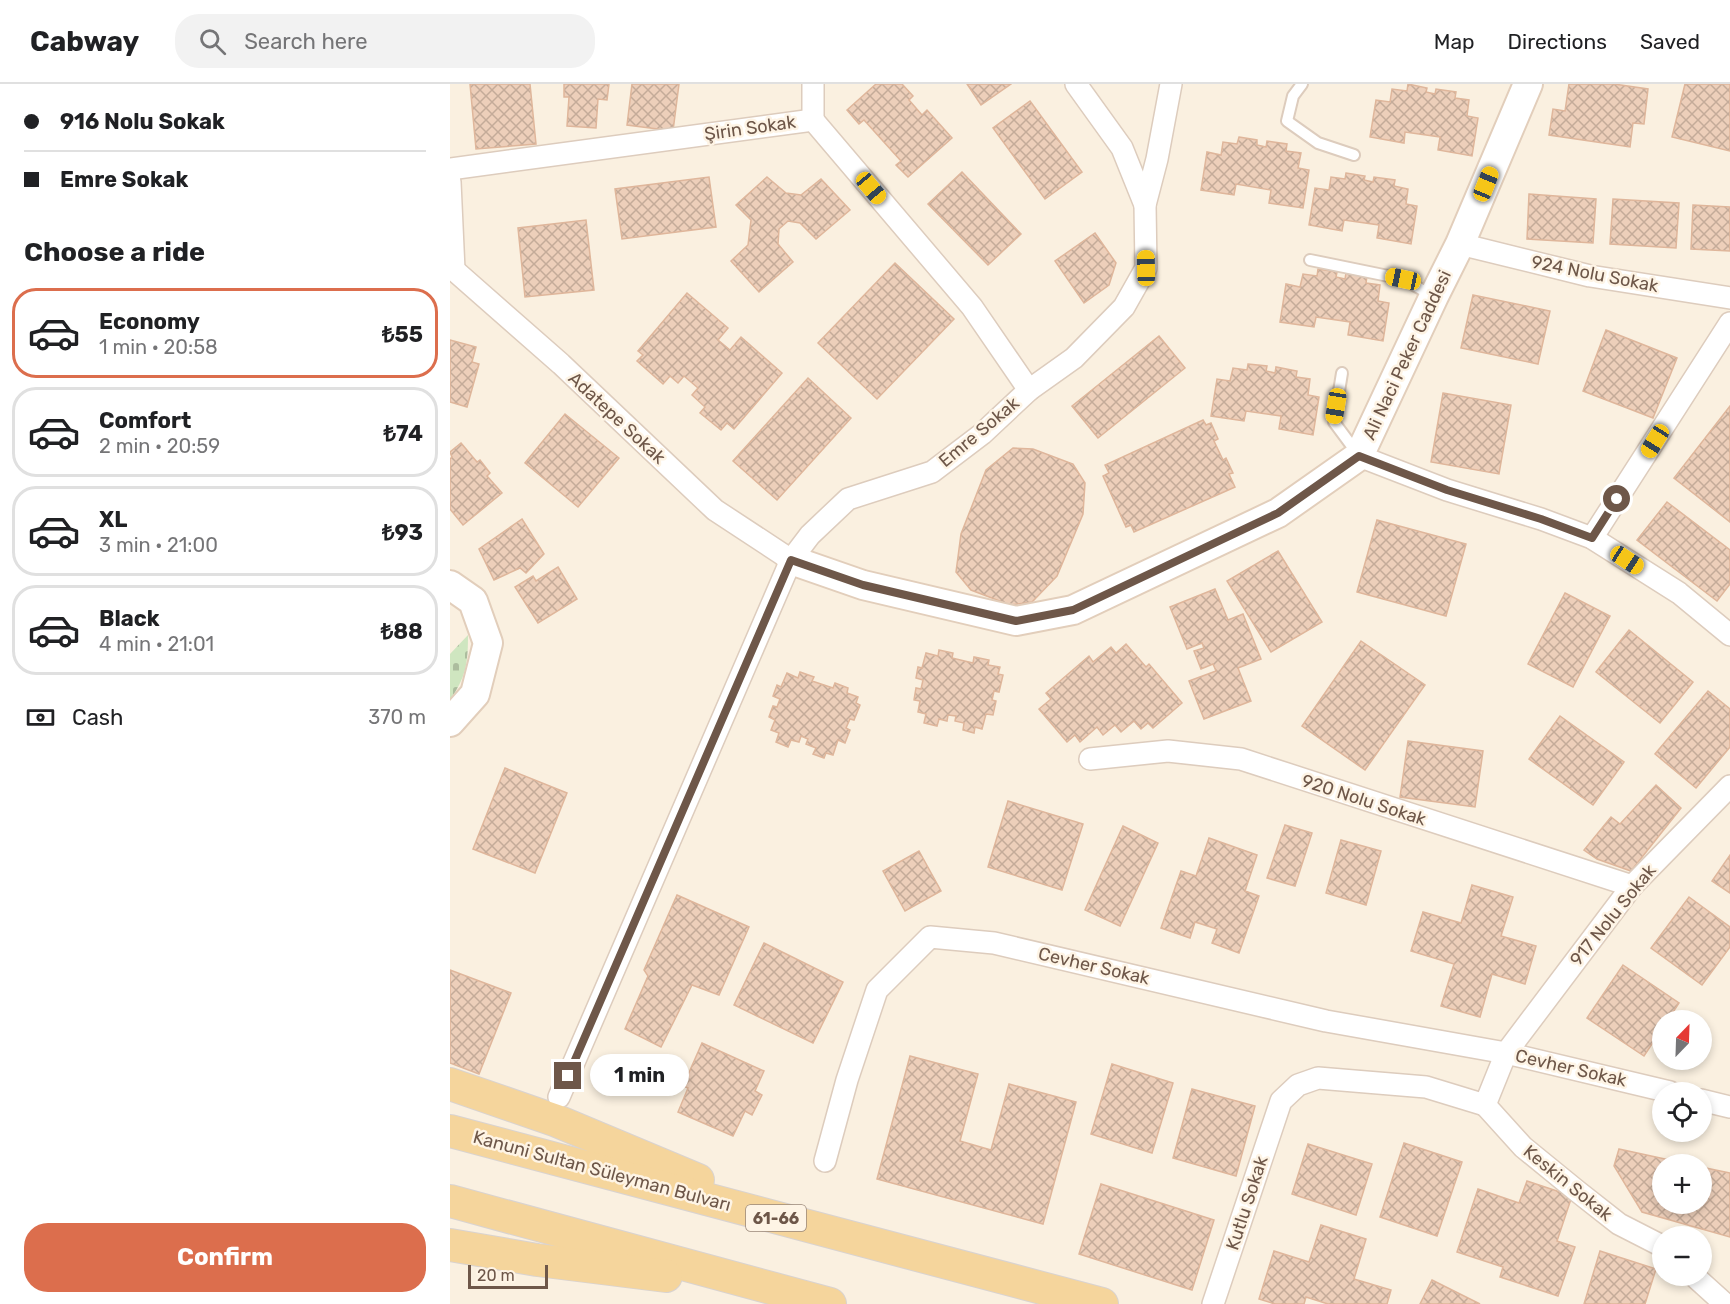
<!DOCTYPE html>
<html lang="en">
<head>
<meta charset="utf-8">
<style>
  :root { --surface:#fff; --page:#f2f2f2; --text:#202124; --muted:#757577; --line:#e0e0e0; --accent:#dc6e4d }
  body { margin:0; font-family:Rubik,sans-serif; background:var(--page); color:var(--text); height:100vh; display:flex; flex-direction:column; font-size:22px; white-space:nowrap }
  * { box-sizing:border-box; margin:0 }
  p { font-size:20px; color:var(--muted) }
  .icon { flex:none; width:33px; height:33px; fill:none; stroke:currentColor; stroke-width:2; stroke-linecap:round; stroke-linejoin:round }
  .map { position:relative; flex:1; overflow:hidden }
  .drawer { display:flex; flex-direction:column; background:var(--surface); width:450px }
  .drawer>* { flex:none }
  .hud { display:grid; align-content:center; height:132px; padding:0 24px; background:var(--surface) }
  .needle { width:39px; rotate:23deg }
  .tools { position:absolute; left:1202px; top:926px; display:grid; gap:12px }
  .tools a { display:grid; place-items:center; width:60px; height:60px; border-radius:50%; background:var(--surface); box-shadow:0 3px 9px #0003; font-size:30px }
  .scale { position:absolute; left:18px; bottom:15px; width:80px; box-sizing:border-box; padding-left:6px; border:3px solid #6e5749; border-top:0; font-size:16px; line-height:21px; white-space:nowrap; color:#6e5749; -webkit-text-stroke:4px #fef4e5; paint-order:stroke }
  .end { position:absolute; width:27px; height:27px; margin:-14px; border:8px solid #6e5749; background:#fff; box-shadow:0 0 0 3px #fff }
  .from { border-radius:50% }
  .bubble { position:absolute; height:42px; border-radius:21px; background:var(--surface); box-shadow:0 3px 9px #0003; font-size:20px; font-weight:700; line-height:42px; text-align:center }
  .car { position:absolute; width:18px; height:36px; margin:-18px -9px; border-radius:8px; box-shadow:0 0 4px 2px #0007; background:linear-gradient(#f5c518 24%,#345 0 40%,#f5c518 0 76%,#345 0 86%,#f5c518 0) }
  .hud b { display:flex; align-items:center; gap:21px; height:57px; font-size:22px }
  .hud b+b { border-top:2px solid var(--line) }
  .hud i { width:15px; height:15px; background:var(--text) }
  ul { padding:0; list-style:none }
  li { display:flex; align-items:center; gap:18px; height:90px; margin:0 12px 9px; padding:0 12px; border:3px solid var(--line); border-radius:24px }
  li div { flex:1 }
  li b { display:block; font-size:22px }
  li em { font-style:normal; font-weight:700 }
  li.selected { border-color:var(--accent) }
  li>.icon { width:54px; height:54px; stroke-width:1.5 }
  h2 { padding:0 24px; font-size:27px; line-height:72px }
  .pay { display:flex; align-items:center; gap:15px; height:66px; padding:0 24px; font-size:22px }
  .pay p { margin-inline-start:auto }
  .button { display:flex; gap:12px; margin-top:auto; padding:12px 24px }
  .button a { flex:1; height:69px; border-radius:24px; background:var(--accent); color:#fff; font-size:24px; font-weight:700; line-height:69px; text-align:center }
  header { display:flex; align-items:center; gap:36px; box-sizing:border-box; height:84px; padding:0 30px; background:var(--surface); border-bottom:2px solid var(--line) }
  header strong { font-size:28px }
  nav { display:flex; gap:33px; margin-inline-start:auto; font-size:21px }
  .search { width:420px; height:54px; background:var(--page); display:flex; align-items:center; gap:15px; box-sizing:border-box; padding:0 21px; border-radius:24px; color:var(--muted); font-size:22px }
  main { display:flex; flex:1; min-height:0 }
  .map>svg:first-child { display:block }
  .cemetery { fill:url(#cemetery-stones) }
  .building { fill:url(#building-cross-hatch); stroke:#dfb69b; stroke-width:1.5 }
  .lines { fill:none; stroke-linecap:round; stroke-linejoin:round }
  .lane-casing { stroke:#ddccbd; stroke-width:14 }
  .street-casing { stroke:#ddccbd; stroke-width:24 }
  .secondary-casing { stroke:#e2cebb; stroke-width:32 }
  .primary-casing { stroke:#d9d3d0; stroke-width:34 }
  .lane { stroke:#fff; stroke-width:10 }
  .street { stroke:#fff; stroke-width:21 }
  .secondary { stroke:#fff; stroke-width:28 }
  .primary { stroke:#f5d59c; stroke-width:32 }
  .route { stroke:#6e5749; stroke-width:8 }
  .labels { text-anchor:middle; stroke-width:5; stroke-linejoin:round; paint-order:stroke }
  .shield { fill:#fef4e5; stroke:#998678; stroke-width:1.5 }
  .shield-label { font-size:16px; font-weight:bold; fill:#6e5749 }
  .street-label { font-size:18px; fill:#6e5749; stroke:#fef4e5 }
</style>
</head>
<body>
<header>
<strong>Cabway</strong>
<div class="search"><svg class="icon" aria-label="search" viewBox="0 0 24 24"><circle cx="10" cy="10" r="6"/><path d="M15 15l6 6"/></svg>Search here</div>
<nav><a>Map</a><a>Directions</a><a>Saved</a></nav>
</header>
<main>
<section class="drawer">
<div class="hud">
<b><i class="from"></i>916 Nolu Sokak</b>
<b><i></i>Emre Sokak</b>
</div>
<h2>Choose a ride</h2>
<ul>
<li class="selected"><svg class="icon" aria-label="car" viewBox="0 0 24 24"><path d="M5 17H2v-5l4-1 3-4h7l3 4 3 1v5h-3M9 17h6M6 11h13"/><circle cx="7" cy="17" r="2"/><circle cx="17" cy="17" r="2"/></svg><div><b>Economy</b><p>1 min · 20:58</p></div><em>₺55</em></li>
<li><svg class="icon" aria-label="car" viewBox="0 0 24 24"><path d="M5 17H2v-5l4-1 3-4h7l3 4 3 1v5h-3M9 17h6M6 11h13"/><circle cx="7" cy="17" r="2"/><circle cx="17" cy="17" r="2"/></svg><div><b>Comfort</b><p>2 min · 20:59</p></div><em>₺74</em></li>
<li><svg class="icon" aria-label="car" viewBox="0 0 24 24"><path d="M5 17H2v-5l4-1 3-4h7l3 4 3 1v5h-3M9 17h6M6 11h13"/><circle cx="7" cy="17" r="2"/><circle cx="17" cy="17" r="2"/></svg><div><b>XL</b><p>3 min · 21:00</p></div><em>₺93</em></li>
<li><svg class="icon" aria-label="car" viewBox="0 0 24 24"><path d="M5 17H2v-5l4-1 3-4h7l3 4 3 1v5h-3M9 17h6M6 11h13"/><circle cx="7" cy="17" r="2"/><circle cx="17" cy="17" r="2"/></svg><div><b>Black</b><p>4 min · 21:01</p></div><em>₺88</em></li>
</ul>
<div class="pay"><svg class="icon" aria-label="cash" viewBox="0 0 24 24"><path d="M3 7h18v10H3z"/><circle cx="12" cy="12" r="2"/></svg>Cash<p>370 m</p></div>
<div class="button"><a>Confirm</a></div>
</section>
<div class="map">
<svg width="1280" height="1220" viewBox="0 0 1280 1220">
  <defs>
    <pattern id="cemetery-stones" width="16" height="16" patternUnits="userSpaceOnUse" patternTransform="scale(1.5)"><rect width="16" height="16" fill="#cfe6c0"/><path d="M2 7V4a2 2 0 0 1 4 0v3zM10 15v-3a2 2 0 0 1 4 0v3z" fill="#acbd9e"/></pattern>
    <pattern id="building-cross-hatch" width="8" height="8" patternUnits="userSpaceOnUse" patternTransform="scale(1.5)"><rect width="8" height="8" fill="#edcfba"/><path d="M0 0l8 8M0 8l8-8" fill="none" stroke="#c4ab99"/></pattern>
  </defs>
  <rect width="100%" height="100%" fill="#faf0e0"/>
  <path class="cemetery" d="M18,551C18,579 16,593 0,616V570Z"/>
  <g class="building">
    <polygon points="20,0 80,0 86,60 26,65"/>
    <polygon points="114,0 159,0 157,16 148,15 146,44 117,42 119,13 114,13"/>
    <polygon points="182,0 229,0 223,47 177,41"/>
    <polygon points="426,0 452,0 463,12 459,16 472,31 477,26 502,54 458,93 446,81 451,77 414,36 409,40 397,26"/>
    <polygon points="517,0 561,0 531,21"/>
    <polygon points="958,0 977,4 976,8 985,10 986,5 1006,8 1005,14 1019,16 1017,32 1028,34 1022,72 988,66 990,53 955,48 954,59 920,53 926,16 940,18 942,5 957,7"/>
    <polygon points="1119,0 1164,0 1198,5 1194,40 1183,39 1180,63 1099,51 1103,25 1115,27"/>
    <polygon points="1235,0 1280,0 1280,67 1222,53"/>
    <polygon points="580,17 632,88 595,115 543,44"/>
    <polygon points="789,53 807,56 807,61 816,63 817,57 837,60 836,67 851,69 848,84 859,86 853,124 819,119 821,106 786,100 784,111 751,106 757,68 771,71 773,58 787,60"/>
    <polygon points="512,88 571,150 538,181 478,120"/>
    <polygon points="896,89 915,92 914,96 923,98 924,93 945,96 944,102 958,105 956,120 967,122 961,160 927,154 929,141 894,136 892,147 859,141 865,104 879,106 881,93 895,95"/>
    <polygon points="259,93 266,143 172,155 165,105"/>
    <polygon points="317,93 336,109 351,111 371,95 400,126 366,155 350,139 338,137 329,145 328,160 343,178 309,208 281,177 298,161 301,136 286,121"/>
    <polygon points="1079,110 1146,115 1143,159 1077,155"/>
    <polygon points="1163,115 1229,119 1226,164 1160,160"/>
    <polygon points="1243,121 1280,123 1280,167 1241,165"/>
    <polygon points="136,136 144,206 75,213 68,144"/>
    <polygon points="645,149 666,179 659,201 634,219 605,177"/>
    <polygon points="445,179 504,235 427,315 368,259"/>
    <polygon points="868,185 887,188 886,193 895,195 896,189 917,192 916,199 930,201 928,217 939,219 933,257 898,251 900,238 866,233 864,243 830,238 836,200 850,203 853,190 867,192"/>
    <polygon points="237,209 278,244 268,256 280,266 291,253 332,289 284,345 277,339 271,346 250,329 255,323 242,311 248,304 234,292 228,299 220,292 213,300 187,277 193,271 188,267"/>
    <polygon points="1023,211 1100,227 1088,280 1011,264"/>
    <polygon points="1156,246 1227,274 1203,334 1133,307"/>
    <polygon points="709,252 735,284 648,354 622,322"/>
    <polygon points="0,256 26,263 22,278 29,280 17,323 0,318"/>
    <polygon points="798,280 817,282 816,287 825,289 826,283 847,287 846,293 860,295 858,311 869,313 863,351 829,345 831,332 796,327 794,337 761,332 767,295 780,297 783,284 797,286"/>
    <polygon points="358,294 401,334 327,416 283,377"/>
    <polygon points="993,309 1061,321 1049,390 981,378"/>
    <polygon points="1280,322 1280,438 1224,394"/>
    <polygon points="115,330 169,374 128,423 75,379"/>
    <polygon points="753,336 756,341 761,339 768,355 764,357 773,376 776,374 783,389 779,390 785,403 684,448 681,441 676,443 653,392 659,389 655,381"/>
    <polygon points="11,359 27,378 30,376 40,389 37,392 52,409 13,441 0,425 0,375 2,373 0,368"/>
    <polygon points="563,364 583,365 623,380 635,399 633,430 607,492 582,518 560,521 521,506 506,488 511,450 536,386"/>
    <polygon points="1217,418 1280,466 1280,500 1267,517 1187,456"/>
    <polygon points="72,435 94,470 76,489 70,484 44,496 29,465"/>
    <polygon points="927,436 1016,460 996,532 907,508"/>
    <polygon points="828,467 872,538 821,568 777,497"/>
    <polygon points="108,483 127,515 88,539 65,503 83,492 86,497"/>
    <polygon points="765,505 778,536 793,530 811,575 788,584 801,617 754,635 739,597 766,587 763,580 751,585 744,567 754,564 752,559 737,565 720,523"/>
    <polygon points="1115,509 1160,532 1123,603 1078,580"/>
    <polygon points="1179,546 1243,598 1210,639 1146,588"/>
    <polygon points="911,557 975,601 915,686 852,642"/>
    <polygon points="676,560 696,583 699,580 732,619 703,644 698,639 691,645 684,637 671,648 665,641 653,651 647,643 630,658 625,651 617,658 589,625 601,615 596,609 639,572 643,578 661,563 666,569"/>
    <polygon points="489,566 503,569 502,574 523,579 524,573 539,576 538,581 550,583 548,590 553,591 549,608 544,607 542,616 546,617 543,631 536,630 532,645 525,643 524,649 513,646 514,639 505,637 506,632 498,631 497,637 489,635 487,642 474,639 476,630 468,628 470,617 464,616 466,604 471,605 473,596 466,594 468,583 472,584 476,569 488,572"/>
    <polygon points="350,588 364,593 362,597 383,604 385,599 398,604 397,609 408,613 406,619 410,621 404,636 400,635 396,644 400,646 395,659 388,656 383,671 376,669 374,674 363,670 366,664 356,660 358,655 351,652 349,658 341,656 338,663 326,658 329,649 321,646 325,636 319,633 323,622 327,623 330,615 323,612 327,601 331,603 337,589 348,594"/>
    <polygon points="1258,607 1280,625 1280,663 1246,704 1205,670"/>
    <polygon points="1110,632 1174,678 1143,721 1079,675"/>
    <polygon points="958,657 1033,667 1025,723 950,713"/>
    <polygon points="55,684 117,709 85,789 23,765"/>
    <polygon points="1206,701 1231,724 1181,787 1147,775 1134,766 1161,733 1170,740"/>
    <polygon points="558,717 633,740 612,806 538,783"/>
    <polygon points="835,741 862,749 845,802 817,794"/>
    <polygon points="673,742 708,759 670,842 635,826"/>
    <polygon points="759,754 807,771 795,807 809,812 789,869 762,859 767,845 745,838 740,854 711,844 731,787 746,792"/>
    <polygon points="891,756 931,767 916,821 876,809"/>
    <polygon points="469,767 491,807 455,827 433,787"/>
    <polygon points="1280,771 1280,809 1262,797"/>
    <polygon points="1022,801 1063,813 1051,852 1086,862 1075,900 1042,890 1030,933 991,922 1004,880 961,867 973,828 1011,839"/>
    <polygon points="227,811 299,843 269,911 242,901 211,963 175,945 198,892 194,886"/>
    <polygon points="1239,813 1280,843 1280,863 1252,901 1201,864"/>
    <polygon points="314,859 393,898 363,959 284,921"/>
    <polygon points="1173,881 1229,919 1218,936 1212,936 1212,945 1194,972 1137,934"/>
    <polygon points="0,886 61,909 29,990 0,979"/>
    <polygon points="252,959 314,987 305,1007 312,1011 302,1031 295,1027 283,1052 228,1028 238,1004 233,1002"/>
    <polygon points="460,972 528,990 510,1057 541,1066 559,1000 626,1018 593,1140 427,1095"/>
    <polygon points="662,980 723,999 702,1069 641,1050"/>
    <polygon points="742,1005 805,1022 786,1092 723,1074"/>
    <polygon points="954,1059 1012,1078 987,1152 930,1133"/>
    <polygon points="858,1060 922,1080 906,1131 842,1110"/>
    <polygon points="1169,1065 1238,1080 1212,1080 1212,1119 1251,1119 1251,1083 1280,1089 1280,1153 1192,1128 1164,1082"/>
    <polygon points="1077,1097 1122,1112 1107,1157 1125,1163 1108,1212 1050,1193 1053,1183 1007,1168 1028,1105 1069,1119"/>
    <polygon points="651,1100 764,1136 742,1206 629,1170"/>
    <polygon points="871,1141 916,1155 904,1195 941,1206 937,1220 878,1220 856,1213 854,1220 825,1220 809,1215 824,1167 859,1178"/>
    <polygon points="1150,1167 1206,1185 1195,1220 1134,1220"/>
    <polygon points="982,1196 1030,1220 970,1220"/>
  </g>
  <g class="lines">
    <defs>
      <g id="lane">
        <polyline points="852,0 843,12 837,37 868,59 904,71"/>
        <polyline points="860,176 953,195 983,212"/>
        <polyline points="892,289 884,338 907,369"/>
      </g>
      <g id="street">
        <polyline points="626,0 672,64 695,121"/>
        <polyline points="363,36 363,0"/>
        <polyline points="0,85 363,36 522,223 579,306"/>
        <polyline points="0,98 4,186"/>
        <polyline points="1010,160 1140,192 1280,214"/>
        <polyline points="0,185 4,186 111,280 265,426 341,476"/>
        <polyline points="909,372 997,406 1091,435 1142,454 1229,509 1280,551"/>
        <polyline points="1142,454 1280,239"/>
        <polyline points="640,675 718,667 791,675 1182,802"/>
        <polyline points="109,1013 341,476 360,451 398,415 482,388 532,350 579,306 624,274 674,223 696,184 695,121 707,75 721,0"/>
        <polyline points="1251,1016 1280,1023"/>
        <polyline points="1035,1021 1073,1063 1127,1107 1169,1140 1212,1162"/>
        <polyline points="375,1077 397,996 427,906 480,853 544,859 876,937 1056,969 1220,1008"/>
        <polyline points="1243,1191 1275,1220"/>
        <polyline points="763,1220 831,1017 848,1001 868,994 976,1003 1035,1021 1056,969 1182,802 1280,702"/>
      </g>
      <g id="secondary">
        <polyline points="341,476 413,501 566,537 623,526 828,429 909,372 984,212 1010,160 1078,0"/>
        <polyline points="0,501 23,517 38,559 25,610 0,638"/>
      </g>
      <g id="primary">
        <polyline points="0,1000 107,1037 248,1096"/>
        <polyline points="0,1047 652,1220"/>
        <polyline points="0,1117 380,1220"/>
        <polyline points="0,1161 87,1176 216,1192"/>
      </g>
    </defs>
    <use href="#lane" class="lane-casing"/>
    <use href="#street" class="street-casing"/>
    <use href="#secondary" class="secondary-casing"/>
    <use href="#primary" class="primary-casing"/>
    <use href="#lane" class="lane"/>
    <use href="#street" class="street"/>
    <use href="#secondary" class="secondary"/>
    <use href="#primary" class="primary"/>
  </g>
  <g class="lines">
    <polyline class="route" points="118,992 341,476 413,501 566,537 623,526 828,429 909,372 997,406 1091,435 1142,454 1167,415"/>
  </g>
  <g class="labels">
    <rect class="shield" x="296" y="1121" width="60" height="26" rx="4.5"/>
    <g class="shield-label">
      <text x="326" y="1140">61-66</text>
    </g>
    <g class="street-label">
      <text transform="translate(300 44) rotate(-8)" y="6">Şirin Sokak</text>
      <text transform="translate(1145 190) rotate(11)" y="6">924 Nolu Sokak</text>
      <text transform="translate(957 271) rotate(-65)" y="6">Ali Naci Peker Caddesi</text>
      <text transform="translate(167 334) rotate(43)" y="6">Adatepe Sokak</text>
      <text transform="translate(529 348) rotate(-40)" y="6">Emre Sokak</text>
      <text transform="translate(914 716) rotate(18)" y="6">920 Nolu Sokak</text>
      <text transform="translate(1163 831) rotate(-51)" y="6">917 Nolu Sokak</text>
      <text transform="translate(644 882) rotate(13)" y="6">Cevher Sokak</text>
      <text transform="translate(1121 984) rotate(13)" y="6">Cevher Sokak</text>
      <text transform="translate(152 1087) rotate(15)" y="6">Kanuni Sultan Süleyman Bulvarı</text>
      <text transform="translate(1118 1099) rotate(39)" y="6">Keskin Sokak</text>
      <text transform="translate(797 1119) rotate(-72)" y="6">Kutlu Sokak</text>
    </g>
  </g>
</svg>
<div class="tools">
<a><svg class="needle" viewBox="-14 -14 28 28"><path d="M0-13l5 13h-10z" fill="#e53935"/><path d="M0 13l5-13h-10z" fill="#757577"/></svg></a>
<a><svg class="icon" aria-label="locate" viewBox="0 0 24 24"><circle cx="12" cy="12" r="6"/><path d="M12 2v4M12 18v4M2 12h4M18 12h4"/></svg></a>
<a>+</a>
<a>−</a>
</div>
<div class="scale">20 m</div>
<i class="end from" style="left:1167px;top:415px"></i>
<i class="end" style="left:118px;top:992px"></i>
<div class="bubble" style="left:140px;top:970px;width:99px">1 min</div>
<i class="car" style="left:1036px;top:100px;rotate:22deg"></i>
<i class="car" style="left:421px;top:104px;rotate:140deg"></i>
<i class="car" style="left:696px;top:184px;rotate:359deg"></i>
<i class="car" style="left:953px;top:195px;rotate:282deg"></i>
<i class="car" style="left:886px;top:322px;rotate:189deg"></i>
<i class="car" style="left:1205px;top:357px;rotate:212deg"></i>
<i class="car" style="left:1177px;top:476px;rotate:123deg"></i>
</div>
</main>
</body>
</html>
